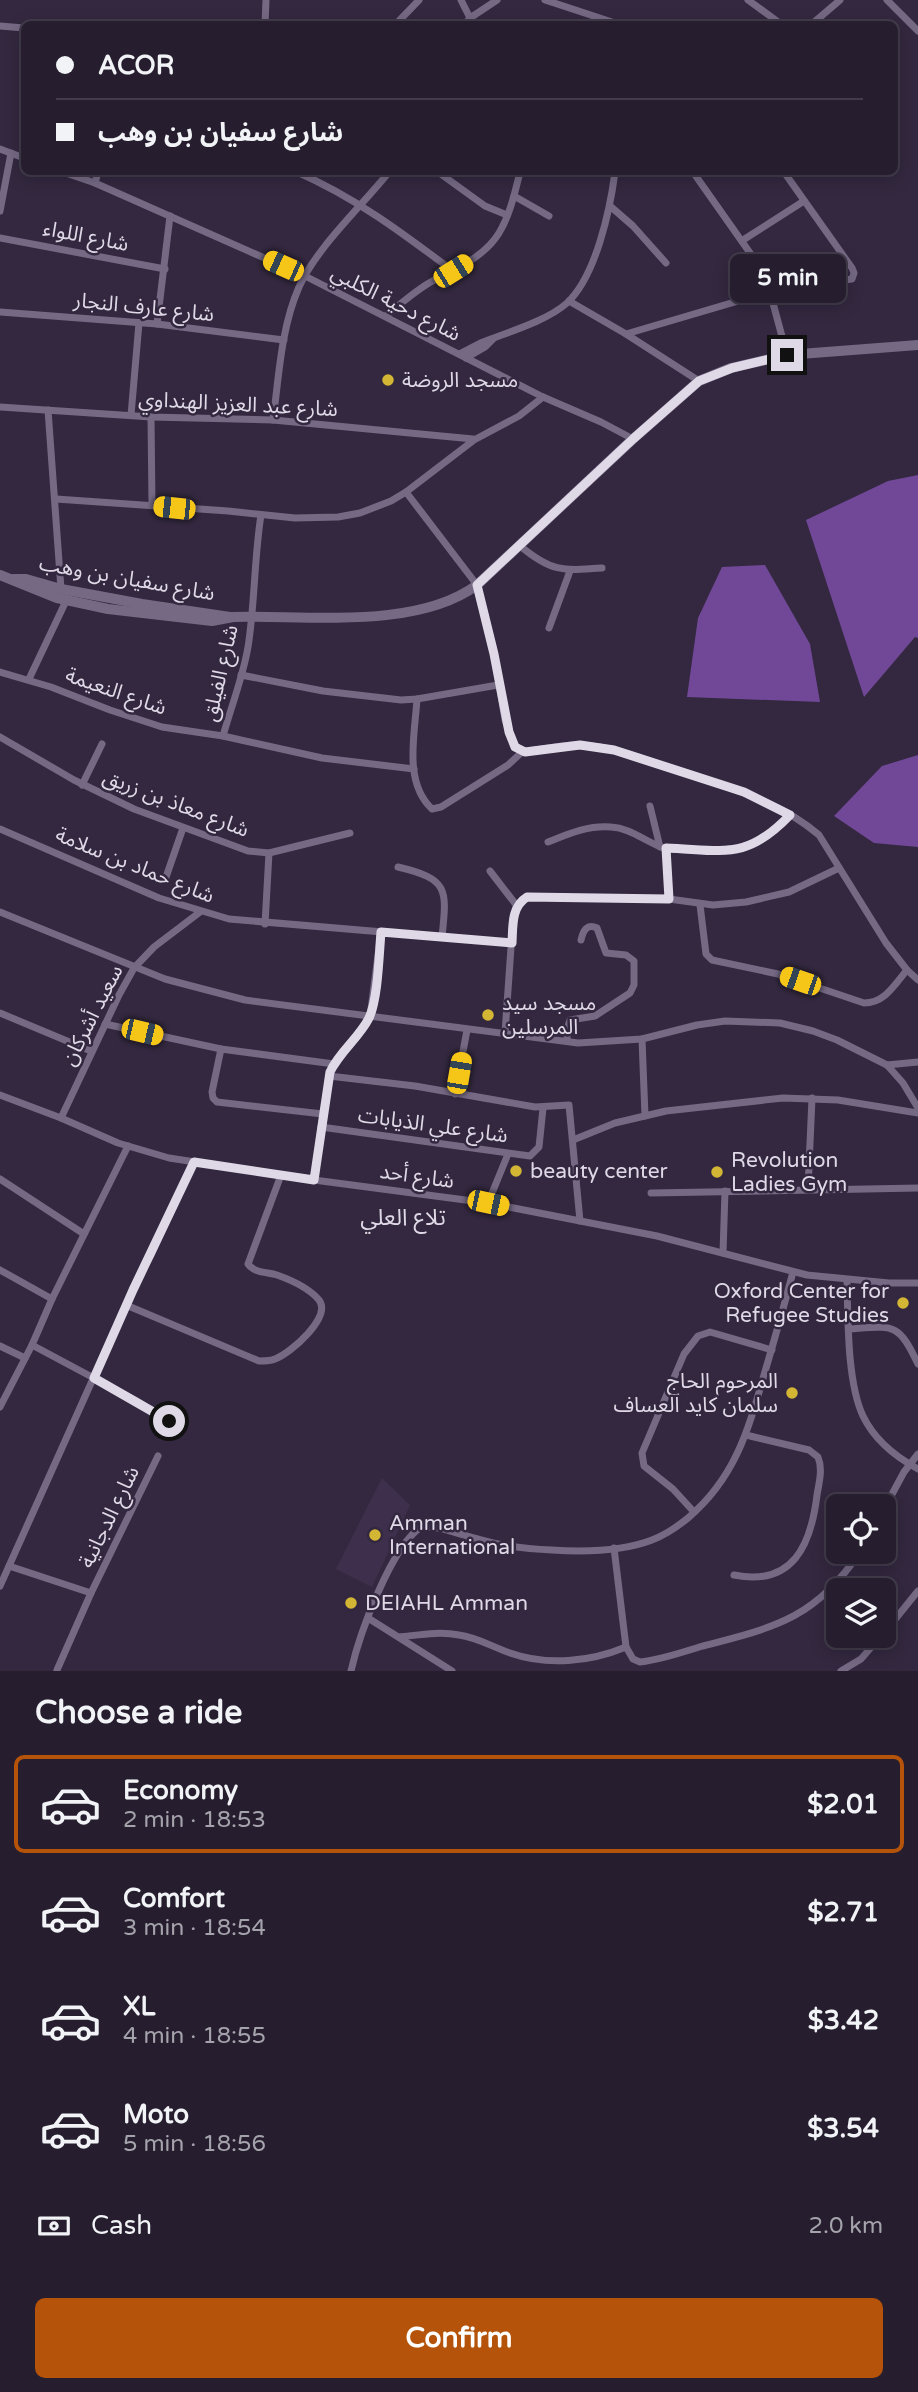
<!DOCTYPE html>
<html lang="en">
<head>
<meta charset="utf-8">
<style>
  :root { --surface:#261e2f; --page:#322b3b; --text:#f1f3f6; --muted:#a4a2aa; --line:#423c4b; --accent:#b45309 }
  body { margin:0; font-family:"Varela Round","Noto Sans Arabic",sans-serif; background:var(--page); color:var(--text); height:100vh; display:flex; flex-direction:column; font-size:26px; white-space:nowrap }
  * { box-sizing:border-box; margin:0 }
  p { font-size:23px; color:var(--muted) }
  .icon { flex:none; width:38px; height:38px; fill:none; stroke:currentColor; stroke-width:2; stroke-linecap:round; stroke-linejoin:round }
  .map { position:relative; height:1671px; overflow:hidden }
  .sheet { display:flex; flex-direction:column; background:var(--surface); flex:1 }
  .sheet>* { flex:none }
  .top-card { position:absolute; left:21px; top:21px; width:877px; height:154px; border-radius:10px; box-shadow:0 4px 18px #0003,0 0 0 2px var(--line); display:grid; align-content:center; height:154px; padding:0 35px; background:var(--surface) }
  .fabs { position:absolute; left:826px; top:1494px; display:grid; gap:14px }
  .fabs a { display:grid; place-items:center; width:70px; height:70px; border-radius:10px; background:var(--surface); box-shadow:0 4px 18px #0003,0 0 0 2px var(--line); font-size:35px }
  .end { position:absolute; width:32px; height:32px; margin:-16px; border:9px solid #dfd9e7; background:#111; box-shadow:0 0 0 4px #111 }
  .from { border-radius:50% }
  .bubble { position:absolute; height:49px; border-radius:10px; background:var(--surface); box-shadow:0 4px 18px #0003,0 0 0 2px var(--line); font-size:23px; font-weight:700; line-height:49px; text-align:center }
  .car { position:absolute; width:21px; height:42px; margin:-21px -10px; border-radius:9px; box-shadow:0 0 5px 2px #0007; background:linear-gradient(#f5c518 24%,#345 0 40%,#f5c518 0 76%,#345 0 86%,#f5c518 0) }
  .top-card b { display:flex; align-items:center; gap:24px; height:66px; font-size:26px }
  .top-card b+b { border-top:2px solid var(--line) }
  .top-card i { width:18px; height:18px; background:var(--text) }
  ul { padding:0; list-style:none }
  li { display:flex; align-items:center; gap:21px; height:98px; margin:0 14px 10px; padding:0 21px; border:4px solid transparent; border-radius:10px }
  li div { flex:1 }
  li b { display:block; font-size:26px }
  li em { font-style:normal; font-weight:700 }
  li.current { border-color:var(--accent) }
  li>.icon { width:63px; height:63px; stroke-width:1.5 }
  h2 { padding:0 35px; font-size:32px; line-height:84px }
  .pay { display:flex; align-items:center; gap:18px; height:77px; padding:0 35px; font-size:26px }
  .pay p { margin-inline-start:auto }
  .action { display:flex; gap:14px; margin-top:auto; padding:14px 35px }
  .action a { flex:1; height:80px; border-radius:10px; background:var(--accent); color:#fff; font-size:28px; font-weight:700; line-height:80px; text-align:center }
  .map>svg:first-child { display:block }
  .built { fill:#3e304d }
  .forest { fill:#714898 }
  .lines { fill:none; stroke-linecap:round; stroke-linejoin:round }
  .minor { stroke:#756984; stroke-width:7 }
  .tertiary { stroke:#756984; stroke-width:10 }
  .route { stroke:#dfd9e7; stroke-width:9 }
  .poi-dot { fill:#d4b635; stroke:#33283f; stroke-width:2.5 }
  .labels { text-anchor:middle; stroke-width:5; stroke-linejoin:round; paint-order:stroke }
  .street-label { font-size:21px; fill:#dfd9e7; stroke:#33283f }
  .poi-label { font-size:21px; fill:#dfd9e7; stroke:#33283f; text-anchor:start }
  .neighbourhood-label { font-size:23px; fill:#dfd9e7; stroke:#33283f }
</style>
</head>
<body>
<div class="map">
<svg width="918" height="1671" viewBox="0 0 918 1671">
  <rect width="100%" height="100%" fill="#33283f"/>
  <polygon class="built" points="382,1478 410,1505 372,1587 336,1569"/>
  <g class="forest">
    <polygon points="918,475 918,638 915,637 864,697 806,520 888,481"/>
    <polygon points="765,565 810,644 820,702 687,697 698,618 722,567"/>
    <polygon points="918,755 918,847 874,843 834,816 882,766"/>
  </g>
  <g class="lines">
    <g class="minor">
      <polyline points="461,0 473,24"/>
      <polyline points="545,0 618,24"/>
      <polyline points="748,0 781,24"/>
      <polyline points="887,0 918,31"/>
      <polyline points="265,24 266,0"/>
      <polyline points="396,24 419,0"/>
      <polyline points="465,24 470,18 497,0"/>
      <polyline points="812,24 840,0"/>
      <polyline points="0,26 24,28"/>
      <polyline points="0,149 24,158"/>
      <polyline points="63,172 95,183 305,276 543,397 601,422 633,439"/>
      <path d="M297,172C356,198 401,232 453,271"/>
      <polyline points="438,172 485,206 507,215"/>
      <polyline points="693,172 755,260 770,292 787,355"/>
      <polyline points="95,183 98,172"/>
      <polyline points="514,196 549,216"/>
      <polyline points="610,206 633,226 666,263"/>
      <polyline points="0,211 11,153"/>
      <polyline points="0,238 165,269"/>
      <polyline points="743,240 804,201"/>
      <polyline points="569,301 626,334 782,288 852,279 854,273 852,268 784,172"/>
      <polyline points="0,312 157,324 284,340"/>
      <path d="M386,316C400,304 414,292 429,283C454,269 484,258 499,233C510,215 515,192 520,172"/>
      <polyline points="157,324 170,216"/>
      <polyline points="626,334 699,381"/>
      <path d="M459,354C469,350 478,343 488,340C512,331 548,320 567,303C596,276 610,210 615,172"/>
      <polyline points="466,358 485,347 493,339"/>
      <polyline points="0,407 151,417 273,420 473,439"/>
      <polyline points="48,410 61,589"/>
      <polyline points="131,415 139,323"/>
      <polyline points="151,417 152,505"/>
      <path d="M273,420C279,376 281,328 299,287C317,247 361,207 389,172"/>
      <path d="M406,492L477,585L494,654L505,720L513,743L522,752C541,750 561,744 580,745C612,746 644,759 673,769C725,787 777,799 819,835L886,943L907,970L918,980"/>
      <polyline points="56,499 228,511 295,518 338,517 360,513 391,501 406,492 474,440 519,416 543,397"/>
      <path d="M519,545C551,572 562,571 602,568"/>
      <polyline points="549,628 570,571"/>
      <polyline points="0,672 51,687 110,710 162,727 223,736 322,758 414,769"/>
      <polyline points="241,675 323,691 401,700 417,699 498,685"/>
      <polyline points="29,679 66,601"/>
      <path d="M417,699C415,734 403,782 432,809L441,807L508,765L522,752"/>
      <path d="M223,736C231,707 243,677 248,647C255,603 254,559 261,515"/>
      <polyline points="0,737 74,780 134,809 248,851 269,853 350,833"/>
      <polyline points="82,785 102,744"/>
      <polyline points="650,806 660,847"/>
      <polyline points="0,829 159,898 229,919 512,943"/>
      <path d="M548,842C568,834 588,825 611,827C630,828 643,840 661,847C671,851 687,849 698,850C742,850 759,848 790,815"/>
      <polyline points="666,848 669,899"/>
      <path d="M398,867C449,879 447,889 442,937"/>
      <polyline points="490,871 517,906"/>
      <polyline points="165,880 183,828"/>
      <path d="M700,905L706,954L712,960L778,974L864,1003C885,1003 895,984 907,970"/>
      <polyline points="0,912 165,979 245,1000 578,1043 642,1039 697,1025 725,1021 780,1023 813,1031 837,1040 887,1065 903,1083 918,1108"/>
      <polyline points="265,924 269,853"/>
      <polyline points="0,1013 91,1051"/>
      <polyline points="105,1024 221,1049 334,1064"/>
      <polyline points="505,1033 513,919 517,906 527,897 669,899 713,905 746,902 789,892 839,868"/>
      <polyline points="642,1039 645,1116"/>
      <path d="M567,1041V1029L570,1020L595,1016L630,993L634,985V961L626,955L606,953L597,928C587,923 583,931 581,940"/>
      <polyline points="221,1049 212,1092 213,1098 217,1102 323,1114"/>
      <polyline points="887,1065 918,1062"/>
      <polyline points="329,1076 415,1086 535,1107 569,1105 580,1221"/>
      <polyline points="455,1094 467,1030"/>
      <polyline points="0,1095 61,1118 118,1143 169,1158 314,1180 488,1203 657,1236 807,1275 889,1283 918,1283"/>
      <polyline points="61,1118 119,995 134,968 154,947 200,912"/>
      <polyline points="321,1127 530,1156 539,1147 543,1108"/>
      <polyline points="573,1140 615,1123 666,1111 783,1098 838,1100 918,1113"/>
      <polyline points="0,1179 84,1234"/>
      <polyline points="314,1180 330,1072 370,1017 381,932"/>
      <polyline points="808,1189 812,1098"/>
      <polyline points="651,1193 918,1188"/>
      <polyline points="488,1203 508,1154"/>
      <polyline points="723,1253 725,1191"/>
      <polyline points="0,1270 52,1299 32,1345 135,1400 169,1421"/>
      <path d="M847,1280C848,1318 847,1382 863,1416C874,1439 896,1457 918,1469"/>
      <polyline points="52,1299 128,1146"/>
      <path d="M126,1305L259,1361C265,1361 271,1361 275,1359C291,1353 332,1317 319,1300C309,1288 291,1280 277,1275C267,1272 254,1273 248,1264L281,1175"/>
      <path d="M849,1329C894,1326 898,1322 918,1364"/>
      <polyline points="0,1346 25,1358"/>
      <polyline points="0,1407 32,1345"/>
      <polyline points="884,1509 904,1472 918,1454"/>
      <polyline points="694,1512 673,1489 644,1466 642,1453 684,1354 698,1336 710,1332 772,1350"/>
      <path d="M614,1548L626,1647L633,1659L640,1662C661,1660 682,1652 703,1646C776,1627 816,1618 860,1552"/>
      <polyline points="9,1566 91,1593"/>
      <path d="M734,1575C793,1587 811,1545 817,1495C819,1483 823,1469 818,1457L809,1450L746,1435"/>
      <polyline points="0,1586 140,1274 151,1255 194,1162"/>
      <polyline points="368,1618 452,1671"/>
      <polyline points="884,1633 918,1591"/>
      <path d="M399,1637C419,1635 439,1631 459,1635C476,1637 493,1647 510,1653C547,1666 590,1662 626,1647"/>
      <polyline points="57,1670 91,1593 158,1456"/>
      <path d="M351,1671C359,1635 391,1547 421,1527C440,1525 459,1535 478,1539C502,1546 527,1549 552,1550C584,1552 621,1552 652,1540C665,1535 677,1527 688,1518C735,1478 748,1431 764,1375C774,1341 784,1306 793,1272"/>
      <polyline points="841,1671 861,1659 881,1636"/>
    </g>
    <g class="tertiary">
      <path d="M0,575L57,598L108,609L212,621L233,617C307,615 416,630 477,585L633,439L699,381L731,368L787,355L918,345"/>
      <polyline points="14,579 26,579 61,589 142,604 230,617"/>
    </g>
  </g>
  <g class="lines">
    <path class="route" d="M169,1421L94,1378L133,1290L194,1162L314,1180L330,1072C339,1052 359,1038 369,1018C378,999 379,955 381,932L512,943C513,926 511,907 527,897L669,899L666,848C724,850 746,861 790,815L744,792L614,750L580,745L525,752L515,747L509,732L494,654L477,585L633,439L699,381L732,368L787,355"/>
  </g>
  <g class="poi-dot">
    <circle cx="388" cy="380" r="7"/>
    <circle cx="488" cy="1015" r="7"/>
    <circle cx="516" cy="1171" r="7"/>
    <circle cx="717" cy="1172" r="7"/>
    <circle cx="903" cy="1303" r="7"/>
    <circle cx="792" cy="1393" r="7"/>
    <circle cx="375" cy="1535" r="7"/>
    <circle cx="351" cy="1603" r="7"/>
  </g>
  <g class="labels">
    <g class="street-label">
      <text transform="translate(86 236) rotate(11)" y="7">شارع اللواء</text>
      <text transform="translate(396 303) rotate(27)" y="7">شارع دحية الكلبي</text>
      <text transform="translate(144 307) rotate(6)" y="7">شارع عارف النجار</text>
      <text transform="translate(238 404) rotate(3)" y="7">شارع عبد العزيز الهنداوي</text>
      <text transform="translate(127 578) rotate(10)" y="7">شارع سفيان بن وهب</text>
      <text transform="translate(220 673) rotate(-77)" y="7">شارع الفيلق</text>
      <text transform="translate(116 691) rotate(19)" y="7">شارع النعيمة</text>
      <text transform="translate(176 803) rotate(21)" y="7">شارع معاذ بن زريق</text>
      <text transform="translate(135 865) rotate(22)" y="7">شارع حماد بن سلامة</text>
      <text transform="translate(92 1015) rotate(-63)" y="7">سعيد أشركان</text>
      <text transform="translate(433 1125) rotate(8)" y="7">شارع علي الذيابات</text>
      <text transform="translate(417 1176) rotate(8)" y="7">شارع أحد</text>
      <text transform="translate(109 1517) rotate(-64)" y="7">شارع الدجانية</text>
    </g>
    <g class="poi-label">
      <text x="402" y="387">مسجد الروضة</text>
      <text x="502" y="1010">مسجد سيد<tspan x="502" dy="24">المرسلين</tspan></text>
      <text x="731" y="1167">Revolution<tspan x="731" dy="24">Ladies Gym</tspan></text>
      <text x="530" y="1178">beauty center</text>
      <text x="889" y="1298" text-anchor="end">Oxford Center for<tspan x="889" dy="24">Refugee Studies</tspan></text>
      <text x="778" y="1388" text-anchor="end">المرحوم الحاج<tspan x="778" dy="24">سلمان كايد العساف</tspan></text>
      <text x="389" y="1530">Amman<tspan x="389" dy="24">International</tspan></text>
      <text x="365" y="1610">DEIAHL Amman</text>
    </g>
    <g class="neighbourhood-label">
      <text x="403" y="1225">تلاع العلي</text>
    </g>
  </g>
</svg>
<div class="fabs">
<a><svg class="icon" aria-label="locate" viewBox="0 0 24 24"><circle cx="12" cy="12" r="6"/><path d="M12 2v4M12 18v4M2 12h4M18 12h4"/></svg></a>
<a><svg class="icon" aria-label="layers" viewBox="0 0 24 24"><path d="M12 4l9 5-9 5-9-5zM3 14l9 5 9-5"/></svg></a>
</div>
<i class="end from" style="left:169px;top:1421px"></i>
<i class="end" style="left:787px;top:355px"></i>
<div class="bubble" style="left:730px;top:254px;width:116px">5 min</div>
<i class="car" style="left:283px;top:266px;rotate:294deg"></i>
<i class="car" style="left:453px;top:271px;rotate:58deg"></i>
<i class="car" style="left:174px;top:508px;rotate:276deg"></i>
<i class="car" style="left:800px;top:981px;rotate:289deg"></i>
<i class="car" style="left:142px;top:1032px;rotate:103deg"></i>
<i class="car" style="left:459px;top:1073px;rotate:10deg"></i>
<i class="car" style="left:488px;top:1203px;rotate:102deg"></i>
<div class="top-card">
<b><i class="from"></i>ACOR</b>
<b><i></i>شارع سفيان بن وهب</b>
</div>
</div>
<section class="sheet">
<h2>Choose a ride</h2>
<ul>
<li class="current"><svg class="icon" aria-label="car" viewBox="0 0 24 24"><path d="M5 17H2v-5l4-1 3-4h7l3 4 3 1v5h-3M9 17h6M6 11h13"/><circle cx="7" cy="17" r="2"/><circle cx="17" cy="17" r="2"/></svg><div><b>Economy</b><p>2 min · 18:53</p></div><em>$2.01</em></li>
<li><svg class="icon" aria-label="car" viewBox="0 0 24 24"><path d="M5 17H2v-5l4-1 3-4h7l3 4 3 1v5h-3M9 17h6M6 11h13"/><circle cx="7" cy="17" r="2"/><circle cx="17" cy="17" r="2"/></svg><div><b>Comfort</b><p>3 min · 18:54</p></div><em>$2.71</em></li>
<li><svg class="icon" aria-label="car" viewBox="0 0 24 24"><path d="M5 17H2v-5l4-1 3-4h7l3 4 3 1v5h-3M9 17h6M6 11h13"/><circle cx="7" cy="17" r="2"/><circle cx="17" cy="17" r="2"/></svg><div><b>XL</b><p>4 min · 18:55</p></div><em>$3.42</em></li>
<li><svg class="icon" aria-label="car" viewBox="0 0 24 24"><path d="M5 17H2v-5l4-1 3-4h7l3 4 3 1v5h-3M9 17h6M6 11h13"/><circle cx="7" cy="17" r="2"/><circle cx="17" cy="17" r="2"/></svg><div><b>Moto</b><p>5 min · 18:56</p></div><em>$3.54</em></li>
</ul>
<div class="pay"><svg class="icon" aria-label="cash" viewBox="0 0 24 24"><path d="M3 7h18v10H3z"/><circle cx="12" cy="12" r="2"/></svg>Cash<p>2.0 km</p></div>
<div class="action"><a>Confirm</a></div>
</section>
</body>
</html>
